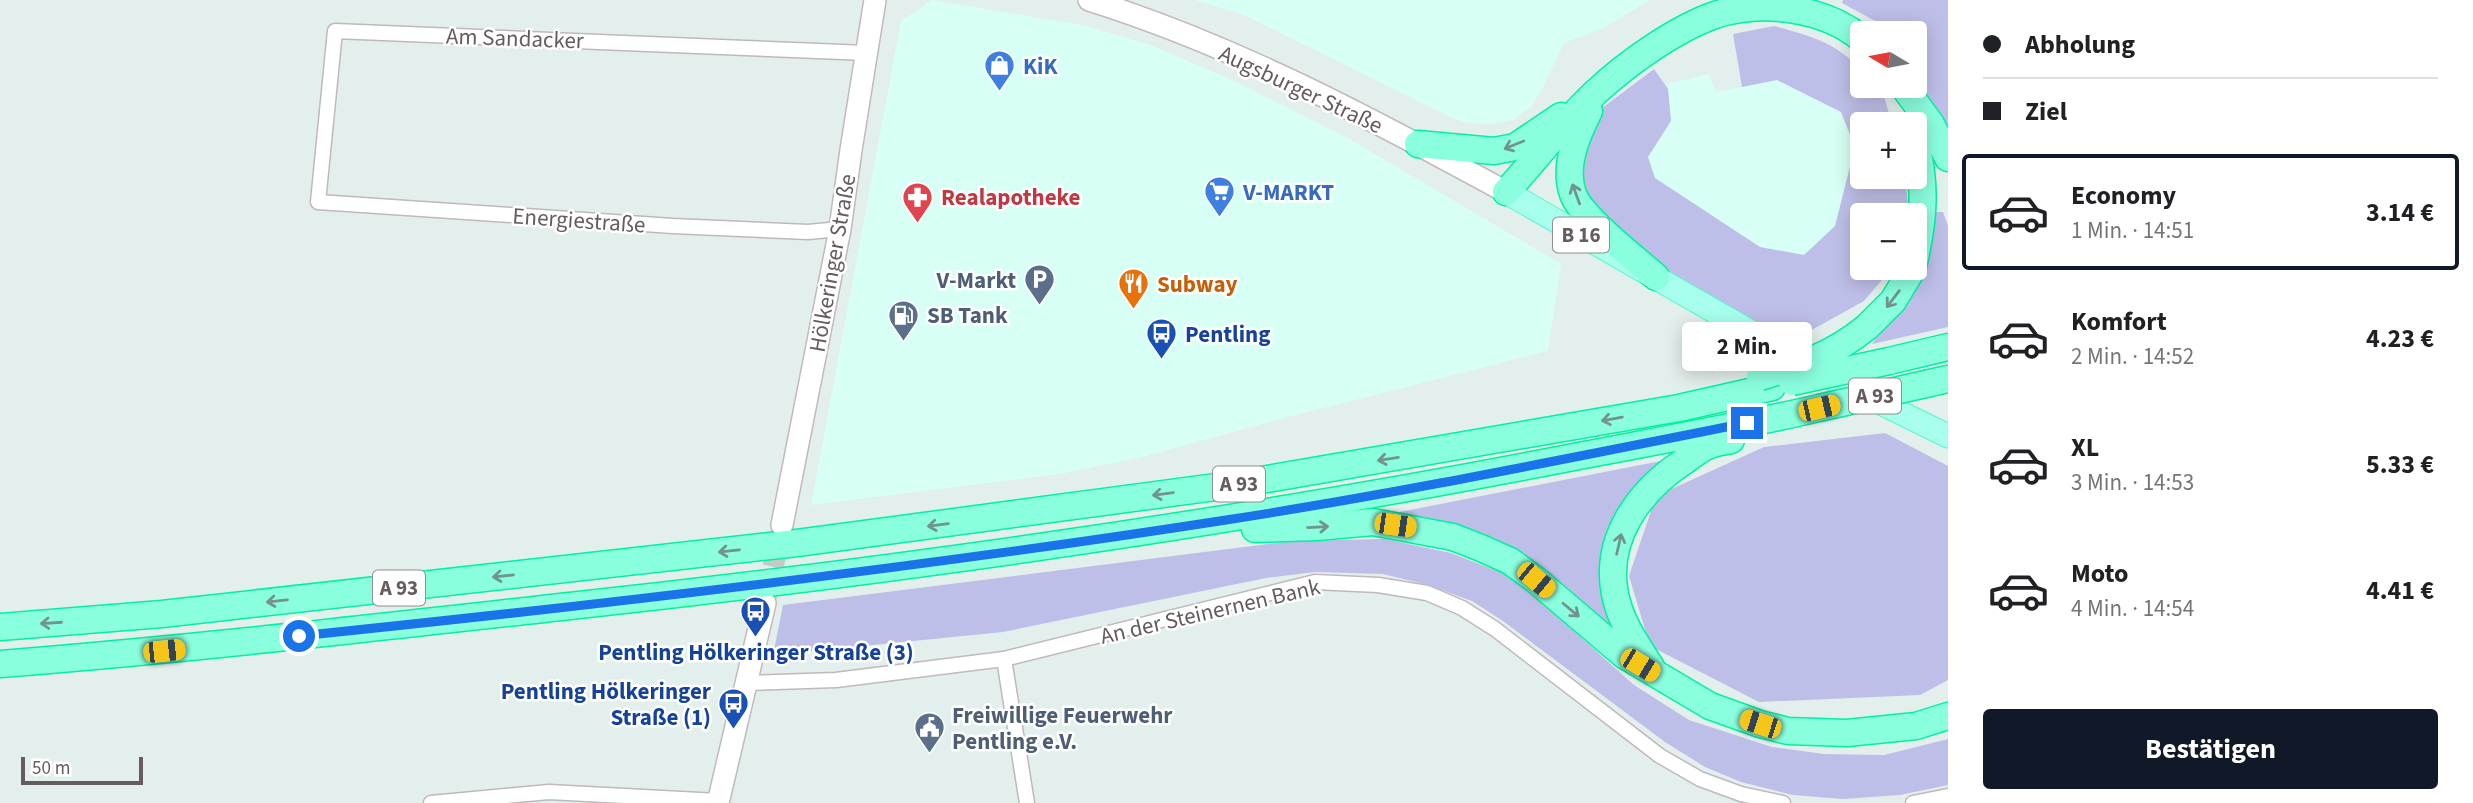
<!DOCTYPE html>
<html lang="de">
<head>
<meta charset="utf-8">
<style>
  :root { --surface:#fff; --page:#f6f6f6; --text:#202124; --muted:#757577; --line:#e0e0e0; --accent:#111827 }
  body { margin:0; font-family:"Source Sans 3",sans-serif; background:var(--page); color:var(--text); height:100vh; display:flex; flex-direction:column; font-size:26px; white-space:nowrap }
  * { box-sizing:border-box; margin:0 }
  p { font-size:23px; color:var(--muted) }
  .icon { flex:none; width:38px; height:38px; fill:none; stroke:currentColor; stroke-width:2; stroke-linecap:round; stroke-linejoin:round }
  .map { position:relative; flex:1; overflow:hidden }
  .drawer { display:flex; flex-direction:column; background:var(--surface); width:525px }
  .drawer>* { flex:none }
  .hud { display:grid; align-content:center; height:154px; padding:0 35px; background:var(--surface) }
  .needle { width:46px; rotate:280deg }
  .controls { position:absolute; left:1850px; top:21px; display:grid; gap:14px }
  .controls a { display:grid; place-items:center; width:77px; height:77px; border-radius:7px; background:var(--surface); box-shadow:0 4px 18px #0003; font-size:35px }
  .scale { position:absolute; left:21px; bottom:18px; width:122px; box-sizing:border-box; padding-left:7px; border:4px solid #655b60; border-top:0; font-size:19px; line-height:24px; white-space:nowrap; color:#655b60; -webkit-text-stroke:5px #fff; paint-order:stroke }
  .end { position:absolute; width:32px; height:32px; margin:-16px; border:9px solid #1a73e8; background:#fff; box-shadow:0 0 0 4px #fff }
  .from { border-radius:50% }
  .bubble { position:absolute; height:49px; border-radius:7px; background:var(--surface); box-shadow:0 4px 18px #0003; font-size:23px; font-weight:700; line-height:49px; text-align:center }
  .car { position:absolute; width:21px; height:42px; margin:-21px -10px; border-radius:9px; box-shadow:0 0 5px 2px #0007; background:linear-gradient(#f5c518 24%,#345 0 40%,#f5c518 0 76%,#345 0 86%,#f5c518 0) }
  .hud b { display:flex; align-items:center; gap:24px; height:66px; font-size:26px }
  .hud b+b { border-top:2px solid var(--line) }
  .hud i { width:18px; height:18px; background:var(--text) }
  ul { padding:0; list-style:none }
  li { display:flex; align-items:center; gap:21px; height:116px; margin:0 14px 10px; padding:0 21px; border:4px solid transparent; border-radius:7px }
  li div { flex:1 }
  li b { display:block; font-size:26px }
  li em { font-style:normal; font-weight:700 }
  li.active { border-color:var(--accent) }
  li>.icon { width:63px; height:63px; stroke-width:1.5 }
  .cta { display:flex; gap:14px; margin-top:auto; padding:14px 35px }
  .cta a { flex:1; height:80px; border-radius:7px; background:var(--accent); color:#fff; font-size:28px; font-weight:700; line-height:80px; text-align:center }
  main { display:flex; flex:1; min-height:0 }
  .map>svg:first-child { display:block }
  .commercial { fill:#d8fff5 }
  .green { fill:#bebfe8 }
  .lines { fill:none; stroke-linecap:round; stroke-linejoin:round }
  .secondary-tunnel { stroke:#c4cac9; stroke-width:21; stroke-dasharray:21 10; stroke-linecap:butt }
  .street-casing { stroke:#c0b8bc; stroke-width:17 }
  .secondary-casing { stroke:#c3b9bd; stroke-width:24 }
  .primary-casing { stroke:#51fac5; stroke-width:25 }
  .highway-casing { stroke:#00f29f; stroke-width:29 }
  .street { stroke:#fff; stroke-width:14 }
  .secondary { stroke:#fff; stroke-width:21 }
  .primary { stroke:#a8ffee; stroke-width:23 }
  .highway { stroke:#8affde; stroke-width:26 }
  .highway-bridge-casing { stroke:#00f29f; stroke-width:29; stroke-linecap:butt }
  .highway-bridge { stroke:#8affde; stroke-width:26 }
  .oneway { stroke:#72948c }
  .route { stroke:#1a73e8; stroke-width:9 }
  .labels { text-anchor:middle; stroke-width:5; stroke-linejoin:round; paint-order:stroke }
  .shield { fill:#fff; stroke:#938c90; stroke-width:2 }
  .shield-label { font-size:21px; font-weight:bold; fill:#655b60 }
  .street-label { font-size:23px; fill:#655b60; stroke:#fff }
  .shop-label { font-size:23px; font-weight:bold; fill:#366cbe; stroke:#fff; text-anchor:start }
  .health-label { font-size:23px; font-weight:bold; fill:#be3a42; stroke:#fff; text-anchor:start }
  .service-label { font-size:23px; font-weight:bold; fill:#4e5e75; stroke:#fff; text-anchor:start }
  .food-label { font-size:23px; font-weight:bold; fill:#c56008; stroke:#fff; text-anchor:start }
  .transit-label { font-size:23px; font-weight:bold; fill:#164399; stroke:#fff; text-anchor:start }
</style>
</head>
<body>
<main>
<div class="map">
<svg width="1948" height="803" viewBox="0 0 1948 803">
  <rect width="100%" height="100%" fill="#e3efec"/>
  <g class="commercial">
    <polygon points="932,0 1087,26 1153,46 1232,80 1346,137 1561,264 1548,351 1280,419 1142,457 1060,474 811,505 901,21"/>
    <polygon points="1195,0 1650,0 1603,28 1564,43 1543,87 1531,107 1513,120 1491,124 1467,123 1448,116 1244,15"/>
    <polygon points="1709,74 1716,92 1777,80 1841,112 1855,147 1835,227 1804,255 1760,247 1655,178 1647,157 1671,121 1667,84"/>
  </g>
  <g class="green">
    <polygon points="1843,0 1948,0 1948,138 1915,73 1914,33 1885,33 1877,22 1842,3"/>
    <path d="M1774,26C1810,36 1836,42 1862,71V86H1875L1884,96L1892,124H1862V177H1905L1909,215H1862V268H1892L1864,301L1790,342L1648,259L1586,203L1579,156L1602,108L1654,69L1668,89L1671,121L1648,157L1655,178L1760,247L1804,255L1835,226L1855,147L1841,112L1777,80L1742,87L1733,34Z"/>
    <polygon points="1935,212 1943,212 1948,226 1948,327 1872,344 1901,304"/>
    <polygon points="1885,433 1948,466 1948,680 1920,695 1759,702 1650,646 1629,576 1656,496 1764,447"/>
    <path d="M1671,459L1624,507V643C1577,602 1529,549 1469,529C1441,520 1413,518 1384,515Z"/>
    <polygon points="1384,539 1451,553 1505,574 1537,598 1634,685 1689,720 1772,747 1824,754 1884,755 1948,739 1948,785 1900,795 1843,799 1793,795 1741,782 1705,767 1665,742 1503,621 1472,601 1428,585 1383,574 1315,572 1266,578 1003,632 773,655 783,605 1292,541"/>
  </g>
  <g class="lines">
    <polyline class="secondary-tunnel" points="766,597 781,533"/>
    <defs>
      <g id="street">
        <polyline points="840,229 808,232 673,226 318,202 335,31 867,53"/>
        <polyline points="1004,659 1027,803"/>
        <polyline points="746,683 836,680 1004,659 1315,582 1378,585 1427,593 1462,608 1495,629 1660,756 1700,779 1741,794 1783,803"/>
        <polyline points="431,803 549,792 719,801"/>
        <polyline points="1913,803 1948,796"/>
      </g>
      <g id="secondary">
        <path d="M1089,0C1236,46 1372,119 1506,192"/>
        <polyline points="782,525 840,229 851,150 875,0"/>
        <polyline points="718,803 765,603"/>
      </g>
      <polyline id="primary" points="1506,192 1838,382 1948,436"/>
      <g id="highway">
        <polyline points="1903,86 1931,124 1948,158"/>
        <path d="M1589,111C1577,135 1563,166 1573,194C1581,217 1636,259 1656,277"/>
        <path d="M1914,135C1926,182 1925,214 1914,262"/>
        <polyline points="1418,144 1494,151 1515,147 1561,116"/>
        <path d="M1506,192C1535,160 1563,123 1595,93C1626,64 1675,29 1715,15C1762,0 1823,7 1862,39"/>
        <polyline points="1867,327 1893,301 1913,268"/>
        <polyline points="1889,361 1948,347"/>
        <polyline points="1930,383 1948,379"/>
        <polyline points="1255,529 1317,527 1373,522 1453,537 1481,548 1510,561 1536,580 1624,655 1710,706 1760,724 1788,731 1847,733 1916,726 1948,716"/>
        <polyline points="0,627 162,614 797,543 1238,484 1679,408 1772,387"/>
        <path d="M0,664C190,649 380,627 570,606C910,569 1248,521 1584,455C1662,440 1742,426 1819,408"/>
        <path d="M1651,667C1636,644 1620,621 1615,594C1604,539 1639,491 1683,462C1691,457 1700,448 1710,445C1717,442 1724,442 1731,440"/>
      </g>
    </defs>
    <use href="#street" class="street-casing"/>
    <use href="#secondary" class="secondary-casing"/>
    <use href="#primary" class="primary-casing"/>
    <use href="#highway" class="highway-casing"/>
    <use href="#street" class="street"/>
    <use href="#secondary" class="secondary"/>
    <use href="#primary" class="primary"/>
    <use href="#highway" class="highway"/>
    <defs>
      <g id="highway-bridge">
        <path d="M1760,377C1804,364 1831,356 1867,327"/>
        <polyline points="1792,382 1889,361"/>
        <polyline points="1819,408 1930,383"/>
      </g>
    </defs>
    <use href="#highway-bridge" class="highway-bridge-casing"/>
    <use href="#highway-bridge" class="highway-bridge"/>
  </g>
  <defs><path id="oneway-shaft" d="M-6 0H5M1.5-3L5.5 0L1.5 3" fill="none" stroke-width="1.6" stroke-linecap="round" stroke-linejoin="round" transform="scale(1.75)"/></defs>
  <g class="oneway">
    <use href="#oneway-shaft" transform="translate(1514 145) rotate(158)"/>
    <use href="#oneway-shaft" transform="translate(1576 194) rotate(-110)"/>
    <use href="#oneway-shaft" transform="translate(1893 299) rotate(127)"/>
    <use href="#oneway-shaft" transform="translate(1612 419) rotate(170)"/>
    <use href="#oneway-shaft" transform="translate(1388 459) rotate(171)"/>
    <use href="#oneway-shaft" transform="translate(1163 494) rotate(172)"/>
    <use href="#oneway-shaft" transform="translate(938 525) rotate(172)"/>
    <use href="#oneway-shaft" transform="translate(1318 527) rotate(-3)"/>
    <use href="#oneway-shaft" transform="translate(1619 544) rotate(-77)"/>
    <use href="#oneway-shaft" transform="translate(729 551) rotate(174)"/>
    <use href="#oneway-shaft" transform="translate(503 576) rotate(174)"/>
    <use href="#oneway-shaft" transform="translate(277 601) rotate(174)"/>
    <use href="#oneway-shaft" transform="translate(1571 610) rotate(40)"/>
    <use href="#oneway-shaft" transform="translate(51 623) rotate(176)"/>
  </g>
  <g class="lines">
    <path class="route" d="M299,636C609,604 918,568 1226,520C1401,493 1574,457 1747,423"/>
  </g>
  <defs>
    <symbol id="shop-pin" viewBox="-11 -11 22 30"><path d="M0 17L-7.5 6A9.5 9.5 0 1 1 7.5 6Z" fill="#3f7fe0" stroke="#fff"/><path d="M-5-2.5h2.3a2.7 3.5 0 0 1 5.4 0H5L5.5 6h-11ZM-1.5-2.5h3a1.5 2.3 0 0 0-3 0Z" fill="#fff"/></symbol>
    <symbol id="supermarket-pin" viewBox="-11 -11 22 30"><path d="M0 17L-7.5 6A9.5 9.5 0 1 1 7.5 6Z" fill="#3f7fe0" stroke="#fff"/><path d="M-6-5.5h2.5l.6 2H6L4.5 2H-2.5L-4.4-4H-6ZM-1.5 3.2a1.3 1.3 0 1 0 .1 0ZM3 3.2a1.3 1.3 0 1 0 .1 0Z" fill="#fff"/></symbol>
    <symbol id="pharmacy-pin" viewBox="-11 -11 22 30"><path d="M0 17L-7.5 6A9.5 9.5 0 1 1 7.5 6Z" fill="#e0444e" stroke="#fff"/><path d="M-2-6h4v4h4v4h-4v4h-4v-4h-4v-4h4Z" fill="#fff"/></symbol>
    <symbol id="parking-pin" viewBox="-11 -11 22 30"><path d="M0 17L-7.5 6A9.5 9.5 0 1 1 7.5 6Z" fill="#5c6f8a" stroke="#fff"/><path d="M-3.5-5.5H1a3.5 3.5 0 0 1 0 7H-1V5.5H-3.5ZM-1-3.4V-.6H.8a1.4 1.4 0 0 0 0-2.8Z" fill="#fff"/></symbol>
    <symbol id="restaurant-pin" viewBox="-11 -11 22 30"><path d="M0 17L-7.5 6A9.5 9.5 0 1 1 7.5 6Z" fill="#e8710a" stroke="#fff"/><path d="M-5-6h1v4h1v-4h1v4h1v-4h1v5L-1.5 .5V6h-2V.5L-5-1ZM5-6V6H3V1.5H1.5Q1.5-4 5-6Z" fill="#fff"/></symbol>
    <symbol id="fuel-pin" viewBox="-11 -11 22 30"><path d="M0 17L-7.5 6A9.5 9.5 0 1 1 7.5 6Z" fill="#5c6f8a" stroke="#fff"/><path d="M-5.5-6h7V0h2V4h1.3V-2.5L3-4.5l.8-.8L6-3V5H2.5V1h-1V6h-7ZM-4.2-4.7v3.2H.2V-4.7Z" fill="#fff"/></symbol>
    <symbol id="bus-pin" viewBox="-11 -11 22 30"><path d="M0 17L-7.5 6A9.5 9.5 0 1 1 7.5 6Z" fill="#1a4fb4" stroke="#fff"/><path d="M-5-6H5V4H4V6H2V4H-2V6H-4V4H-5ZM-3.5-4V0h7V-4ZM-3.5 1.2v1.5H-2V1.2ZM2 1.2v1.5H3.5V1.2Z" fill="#fff"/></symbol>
    <symbol id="civic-pin" viewBox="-11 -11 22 30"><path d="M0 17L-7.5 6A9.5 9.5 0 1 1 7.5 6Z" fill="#5c6f8a" stroke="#fff"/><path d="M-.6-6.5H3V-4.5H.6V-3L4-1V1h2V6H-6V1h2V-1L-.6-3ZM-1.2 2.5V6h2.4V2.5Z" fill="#fff"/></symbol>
  </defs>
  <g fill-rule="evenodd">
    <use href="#shop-pin" x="982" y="48" width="35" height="47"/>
    <use href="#supermarket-pin" x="1202" y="174" width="35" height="47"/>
    <use href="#pharmacy-pin" x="900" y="180" width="35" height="47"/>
    <use href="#parking-pin" x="1022" y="262" width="35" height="47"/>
    <use href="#restaurant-pin" x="1116" y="266" width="35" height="47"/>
    <use href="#fuel-pin" x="886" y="298" width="35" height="47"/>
    <use href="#bus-pin" x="1144" y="316" width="35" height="47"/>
    <use href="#bus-pin" x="738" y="594" width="35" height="47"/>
    <use href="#bus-pin" x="716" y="686" width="35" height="47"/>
    <use href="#civic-pin" x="912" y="710" width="35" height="47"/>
  </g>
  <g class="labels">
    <g class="shield">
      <rect x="1553" y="217.5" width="56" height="35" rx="5"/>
      <rect x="1849" y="378.5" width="52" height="35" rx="5"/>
      <rect x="1213" y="466.5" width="52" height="35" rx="5"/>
      <rect x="373" y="570.5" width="52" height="35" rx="5"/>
    </g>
    <g class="shield-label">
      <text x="1581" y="242">B 16</text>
      <text x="1875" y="403">A 93</text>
      <text x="1239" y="491">A 93</text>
      <text x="399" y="595">A 93</text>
    </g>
    <g class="street-label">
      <text transform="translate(515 38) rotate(2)" y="8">Am Sandacker</text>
      <text transform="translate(1301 89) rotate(25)" y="8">Augsburger Straße</text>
      <text transform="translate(579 220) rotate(4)" y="8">Energiestraße</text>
      <text transform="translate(832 263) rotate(-80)" y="8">Hölkeringer Straße</text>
      <text transform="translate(1210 611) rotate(-13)" y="8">An der Steinernen Bank</text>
    </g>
    <g class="shop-label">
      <text x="1023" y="74">KiK</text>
      <text x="1243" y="200">V-MARKT</text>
    </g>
    <g class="health-label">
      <text x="941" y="205">Realapotheke</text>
    </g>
    <g class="service-label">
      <text x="1016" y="288" text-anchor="end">V-Markt</text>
      <text x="927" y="323">SB Tank</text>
      <text x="952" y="723">Freiwillige Feuerwehr<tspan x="952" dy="26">Pentling e.V.</tspan></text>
    </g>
    <g class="food-label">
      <text x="1157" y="292">Subway</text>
    </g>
    <g class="transit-label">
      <text x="1185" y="342">Pentling</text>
      <text x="756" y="660" text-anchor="middle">Pentling Hölkeringer Straße (3)</text>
      <text x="711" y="699" text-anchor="end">Pentling Hölkeringer<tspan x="711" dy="26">Straße (1)</tspan></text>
    </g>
  </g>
</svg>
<div class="controls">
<a><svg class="needle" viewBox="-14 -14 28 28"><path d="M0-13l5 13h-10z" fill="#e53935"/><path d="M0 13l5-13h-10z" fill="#757577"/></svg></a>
<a>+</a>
<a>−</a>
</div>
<div class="scale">50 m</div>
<i class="end from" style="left:299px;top:636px"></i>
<i class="end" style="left:1747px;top:423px"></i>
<div class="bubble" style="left:1682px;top:322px;width:130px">2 Min.</div>
<i class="car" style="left:1819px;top:408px;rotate:77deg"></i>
<i class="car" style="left:1395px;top:525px;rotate:98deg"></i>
<i class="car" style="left:1536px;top:580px;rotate:130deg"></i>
<i class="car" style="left:164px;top:651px;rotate:84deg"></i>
<i class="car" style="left:1640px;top:665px;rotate:121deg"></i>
<i class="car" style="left:1760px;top:724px;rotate:288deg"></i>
</div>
<section class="drawer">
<div class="hud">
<b><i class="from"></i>Abholung</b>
<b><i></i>Ziel</b>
</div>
<ul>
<li class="active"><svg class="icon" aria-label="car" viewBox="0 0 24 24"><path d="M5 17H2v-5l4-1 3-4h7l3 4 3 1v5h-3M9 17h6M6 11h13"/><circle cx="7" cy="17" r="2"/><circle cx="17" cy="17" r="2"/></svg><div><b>Economy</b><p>1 Min. · 14:51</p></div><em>3.14 €</em></li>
<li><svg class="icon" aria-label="car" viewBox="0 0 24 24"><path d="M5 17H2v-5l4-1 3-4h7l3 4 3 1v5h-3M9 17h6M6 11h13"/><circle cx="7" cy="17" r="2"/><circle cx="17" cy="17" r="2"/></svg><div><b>Komfort</b><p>2 Min. · 14:52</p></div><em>4.23 €</em></li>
<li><svg class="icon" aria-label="car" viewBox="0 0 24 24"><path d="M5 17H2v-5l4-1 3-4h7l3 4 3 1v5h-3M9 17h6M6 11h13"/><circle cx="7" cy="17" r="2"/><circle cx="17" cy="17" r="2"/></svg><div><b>XL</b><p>3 Min. · 14:53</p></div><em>5.33 €</em></li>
<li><svg class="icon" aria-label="car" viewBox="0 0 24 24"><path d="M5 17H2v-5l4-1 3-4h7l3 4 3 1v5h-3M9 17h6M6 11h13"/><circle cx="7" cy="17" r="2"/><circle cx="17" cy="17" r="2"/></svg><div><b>Moto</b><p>4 Min. · 14:54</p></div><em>4.41 €</em></li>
</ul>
<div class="cta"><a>Bestätigen</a></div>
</section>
</main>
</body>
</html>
